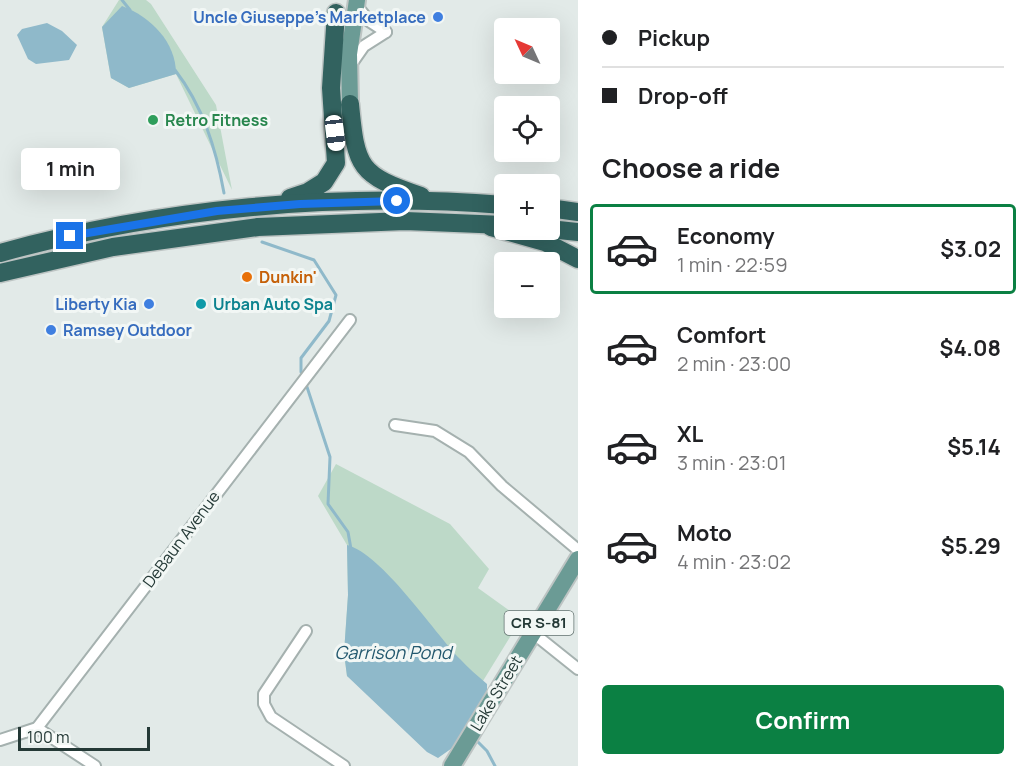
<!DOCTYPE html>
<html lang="en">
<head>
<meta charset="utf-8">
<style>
  :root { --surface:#fff; --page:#f2f2f2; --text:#202124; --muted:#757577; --line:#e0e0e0; --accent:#0b8043 }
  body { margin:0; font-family:Manrope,sans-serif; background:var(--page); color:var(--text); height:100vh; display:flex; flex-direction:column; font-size:22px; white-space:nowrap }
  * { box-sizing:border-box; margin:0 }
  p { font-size:20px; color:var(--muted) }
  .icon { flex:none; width:33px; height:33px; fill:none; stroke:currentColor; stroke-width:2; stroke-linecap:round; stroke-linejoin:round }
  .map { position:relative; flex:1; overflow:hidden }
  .panel { display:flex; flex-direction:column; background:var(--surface); width:450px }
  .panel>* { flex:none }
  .guide { display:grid; align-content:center; height:132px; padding:0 24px; background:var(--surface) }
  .needle { width:39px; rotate:314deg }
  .tools { position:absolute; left:494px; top:18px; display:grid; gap:12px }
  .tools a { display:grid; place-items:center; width:66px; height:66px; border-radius:6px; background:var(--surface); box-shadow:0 6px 24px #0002; font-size:30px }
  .scale { position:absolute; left:18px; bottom:15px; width:132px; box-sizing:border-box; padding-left:6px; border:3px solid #243936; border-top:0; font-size:16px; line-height:21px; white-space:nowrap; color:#243936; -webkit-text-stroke:4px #f2f7f5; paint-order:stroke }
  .end { position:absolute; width:27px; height:27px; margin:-14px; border:8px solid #1a73e8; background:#fff; box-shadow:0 0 0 3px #fff }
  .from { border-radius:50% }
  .bubble { position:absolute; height:42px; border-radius:6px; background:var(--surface); box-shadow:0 6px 24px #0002; font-size:20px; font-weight:700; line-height:42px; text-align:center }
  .car { position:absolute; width:18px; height:36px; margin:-18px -9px; border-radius:8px; box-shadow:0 0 4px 2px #0007; background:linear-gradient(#fff 24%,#345 0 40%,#fff 0 76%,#345 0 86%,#fff 0) }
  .guide b { display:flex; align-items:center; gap:21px; height:57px; font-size:22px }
  .guide b+b { border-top:2px solid var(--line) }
  .guide i { width:15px; height:15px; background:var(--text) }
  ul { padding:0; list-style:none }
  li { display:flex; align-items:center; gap:18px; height:90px; margin:0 12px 9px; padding:0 12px; border:3px solid transparent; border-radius:6px }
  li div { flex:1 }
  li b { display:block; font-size:22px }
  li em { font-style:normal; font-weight:700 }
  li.current { border-color:var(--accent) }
  li>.icon { width:54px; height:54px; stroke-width:1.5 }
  h2 { padding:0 24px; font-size:27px; line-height:72px }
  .primary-button { display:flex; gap:12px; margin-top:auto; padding:12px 24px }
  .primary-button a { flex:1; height:69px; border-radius:6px; background:var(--accent); color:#fff; font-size:24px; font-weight:700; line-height:69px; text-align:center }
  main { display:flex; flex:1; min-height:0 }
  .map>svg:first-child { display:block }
  .green { fill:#bdd9c8 }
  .water { fill:#8fb9ca }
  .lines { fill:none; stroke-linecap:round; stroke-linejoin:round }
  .stream { stroke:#8fb9ca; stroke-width:3 }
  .street-casing { stroke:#a5b1af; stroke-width:14 }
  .primary-casing { stroke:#bdc4c3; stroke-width:20 }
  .highway-casing { stroke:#bdc4c3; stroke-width:21 }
  .street { stroke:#fff; stroke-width:10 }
  .primary { stroke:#6b9b95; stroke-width:16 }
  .highway { stroke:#32625f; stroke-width:18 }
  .route { stroke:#1a73e8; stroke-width:8 }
  .shop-dot { fill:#3f7fe0; stroke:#f2f7f5; stroke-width:2 }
  .leisure-dot { fill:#2e9e5b; stroke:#f2f7f5; stroke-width:2 }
  .food-dot { fill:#e8710a; stroke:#f2f7f5; stroke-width:2 }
  .culture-dot { fill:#0f9aa8; stroke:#f2f7f5; stroke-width:2 }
  .labels { text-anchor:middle; stroke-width:6; stroke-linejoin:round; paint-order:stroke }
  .shield { fill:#f2f7f5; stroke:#62726f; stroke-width:1.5 }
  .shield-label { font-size:15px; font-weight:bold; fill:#243936 }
  .shop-label { font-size:16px; font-weight:bold; fill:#366cbe; stroke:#f2f7f5; text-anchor:end }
  .leisure-label { font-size:16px; font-weight:bold; fill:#27864d; stroke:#f2f7f5; text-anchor:start }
  .food-label { font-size:16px; font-weight:bold; fill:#c56008; stroke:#f2f7f5; text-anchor:start }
  .culture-label { font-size:16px; font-weight:bold; fill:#0d838f; stroke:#f2f7f5; text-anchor:start }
  .street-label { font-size:16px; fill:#243936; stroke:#f2f7f5 }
  .water-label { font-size:18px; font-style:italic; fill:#24596f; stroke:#f2f7f5 }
</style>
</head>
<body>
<main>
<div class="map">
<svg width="578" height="766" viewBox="0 0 578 766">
  <rect width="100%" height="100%" fill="#e2eae8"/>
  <g class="green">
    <polygon points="119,0 146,0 151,4 216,105 232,190 176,74 129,88 111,78 102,27"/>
    <polygon points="336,464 450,524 489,569 478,588 521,619 443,746 347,676 344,653 348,595 347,545 318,496"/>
  </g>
  <g class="water">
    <path d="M122,6C151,17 176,42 176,74L129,88L111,78L102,27Z"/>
    <polygon points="47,23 62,31 77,45 69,60 36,64 28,59 17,35 22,29"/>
    <path d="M347,545C382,554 433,631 460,659C468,668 478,676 487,684V693L455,746L438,758L427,752L347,676L344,653L348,595Z"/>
  </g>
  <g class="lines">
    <g class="stream">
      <polyline points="122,0 130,10"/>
      <path d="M175,70C203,106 216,149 224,193"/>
      <polyline points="262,242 314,260 336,295 329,321 301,358 301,372"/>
      <polyline points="307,387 330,457 328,504 348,532 351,549"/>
      <polyline points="475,739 487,751 495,766"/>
    </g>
    <defs>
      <g id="street">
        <polyline points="356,5 369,21 386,32"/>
        <polyline points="350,66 364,46 386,32"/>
        <polyline points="395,425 435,431 469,452 502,486 578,550"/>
        <polyline points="306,631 264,694 264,704 271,717 344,766"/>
        <polyline points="533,633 578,669"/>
        <polyline points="37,728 95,766"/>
        <polyline points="0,740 37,728 350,320"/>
      </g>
      <g id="primary">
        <polyline points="350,104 349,54 357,0"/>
        <polyline points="452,766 578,559"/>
      </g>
      <g id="highway">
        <path d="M350,104C356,168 359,175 421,196"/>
        <polyline points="290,198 308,192 324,182 336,163 331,88 336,13"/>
        <polyline points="549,208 578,212"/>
        <polyline points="491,227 545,242 578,259"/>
        <polyline points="549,229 578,232"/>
        <path d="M0,253C162,208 336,192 504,205"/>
        <polyline points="0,273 113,247 258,227 405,221 504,225"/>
      </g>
    </defs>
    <use href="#street" class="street-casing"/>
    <use href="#primary" class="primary-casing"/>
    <use href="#highway" class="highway-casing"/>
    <use href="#street" class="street"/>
    <use href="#primary" class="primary"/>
    <use href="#highway" class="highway"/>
  </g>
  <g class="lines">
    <polyline class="route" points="70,236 217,211 300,204 397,201"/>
  </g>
  <g class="shop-dot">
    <circle cx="438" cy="17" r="6"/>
    <circle cx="149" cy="304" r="6"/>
    <circle cx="51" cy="330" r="6"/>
  </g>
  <circle class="leisure-dot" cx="153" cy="120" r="6"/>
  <circle class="food-dot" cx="247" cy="277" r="6"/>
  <circle class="culture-dot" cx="201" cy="304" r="6"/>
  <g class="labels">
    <rect class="shield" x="504.5" y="611" width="69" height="24" rx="4.5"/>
    <g class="shield-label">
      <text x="539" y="628">CR S-81</text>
    </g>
    <g class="shop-label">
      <text x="426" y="23">Uncle Giuseppe's Marketplace</text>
      <text x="137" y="310">Liberty Kia</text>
      <text x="63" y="336" text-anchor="start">Ramsey Outdoor</text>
    </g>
    <g class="leisure-label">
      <text x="165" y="126">Retro Fitness</text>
    </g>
    <g class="food-label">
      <text x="259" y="283">Dunkin'</text>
    </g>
    <g class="culture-label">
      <text x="213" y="310">Urban Auto Spa</text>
    </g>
    <g class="street-label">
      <text transform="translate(181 539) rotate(-53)" y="6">DeBaun Avenue</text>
      <text transform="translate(496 693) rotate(-59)" y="6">Lake Street</text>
    </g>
    <g class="water-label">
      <text x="393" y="659">Garrison Pond</text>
    </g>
  </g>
</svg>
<div class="tools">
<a><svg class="needle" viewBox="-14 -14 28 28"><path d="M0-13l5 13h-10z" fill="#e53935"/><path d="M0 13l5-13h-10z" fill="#757577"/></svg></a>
<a><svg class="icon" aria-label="locate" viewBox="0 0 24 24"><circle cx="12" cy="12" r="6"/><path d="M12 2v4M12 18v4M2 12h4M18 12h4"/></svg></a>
<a>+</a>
<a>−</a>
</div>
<div class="scale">100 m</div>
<i class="end from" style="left:397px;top:201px"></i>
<i class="end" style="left:70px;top:236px"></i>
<div class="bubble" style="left:21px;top:148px;width:99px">1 min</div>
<i class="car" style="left:335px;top:133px;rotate:173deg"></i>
</div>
<section class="panel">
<div class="guide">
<b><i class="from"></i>Pickup</b>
<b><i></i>Drop-off</b>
</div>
<h2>Choose a ride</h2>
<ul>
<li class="current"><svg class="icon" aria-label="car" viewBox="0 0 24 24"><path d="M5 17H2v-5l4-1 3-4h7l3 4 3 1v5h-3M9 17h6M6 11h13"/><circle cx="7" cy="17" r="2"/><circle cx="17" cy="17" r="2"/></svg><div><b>Economy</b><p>1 min · 22:59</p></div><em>$3.02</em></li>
<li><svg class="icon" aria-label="car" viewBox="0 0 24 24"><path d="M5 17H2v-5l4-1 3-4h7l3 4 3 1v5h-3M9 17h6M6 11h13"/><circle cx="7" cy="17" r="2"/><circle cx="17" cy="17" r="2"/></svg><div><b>Comfort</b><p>2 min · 23:00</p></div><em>$4.08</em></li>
<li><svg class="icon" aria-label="car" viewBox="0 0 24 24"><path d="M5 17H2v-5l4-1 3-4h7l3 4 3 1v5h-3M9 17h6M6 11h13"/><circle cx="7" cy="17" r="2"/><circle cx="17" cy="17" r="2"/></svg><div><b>XL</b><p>3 min · 23:01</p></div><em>$5.14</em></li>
<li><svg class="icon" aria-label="car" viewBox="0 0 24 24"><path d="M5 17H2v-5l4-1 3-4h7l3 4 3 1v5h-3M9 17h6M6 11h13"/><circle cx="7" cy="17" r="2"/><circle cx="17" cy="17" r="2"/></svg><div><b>Moto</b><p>4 min · 23:02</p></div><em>$5.29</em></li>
</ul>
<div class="primary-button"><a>Confirm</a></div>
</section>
</main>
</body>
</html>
